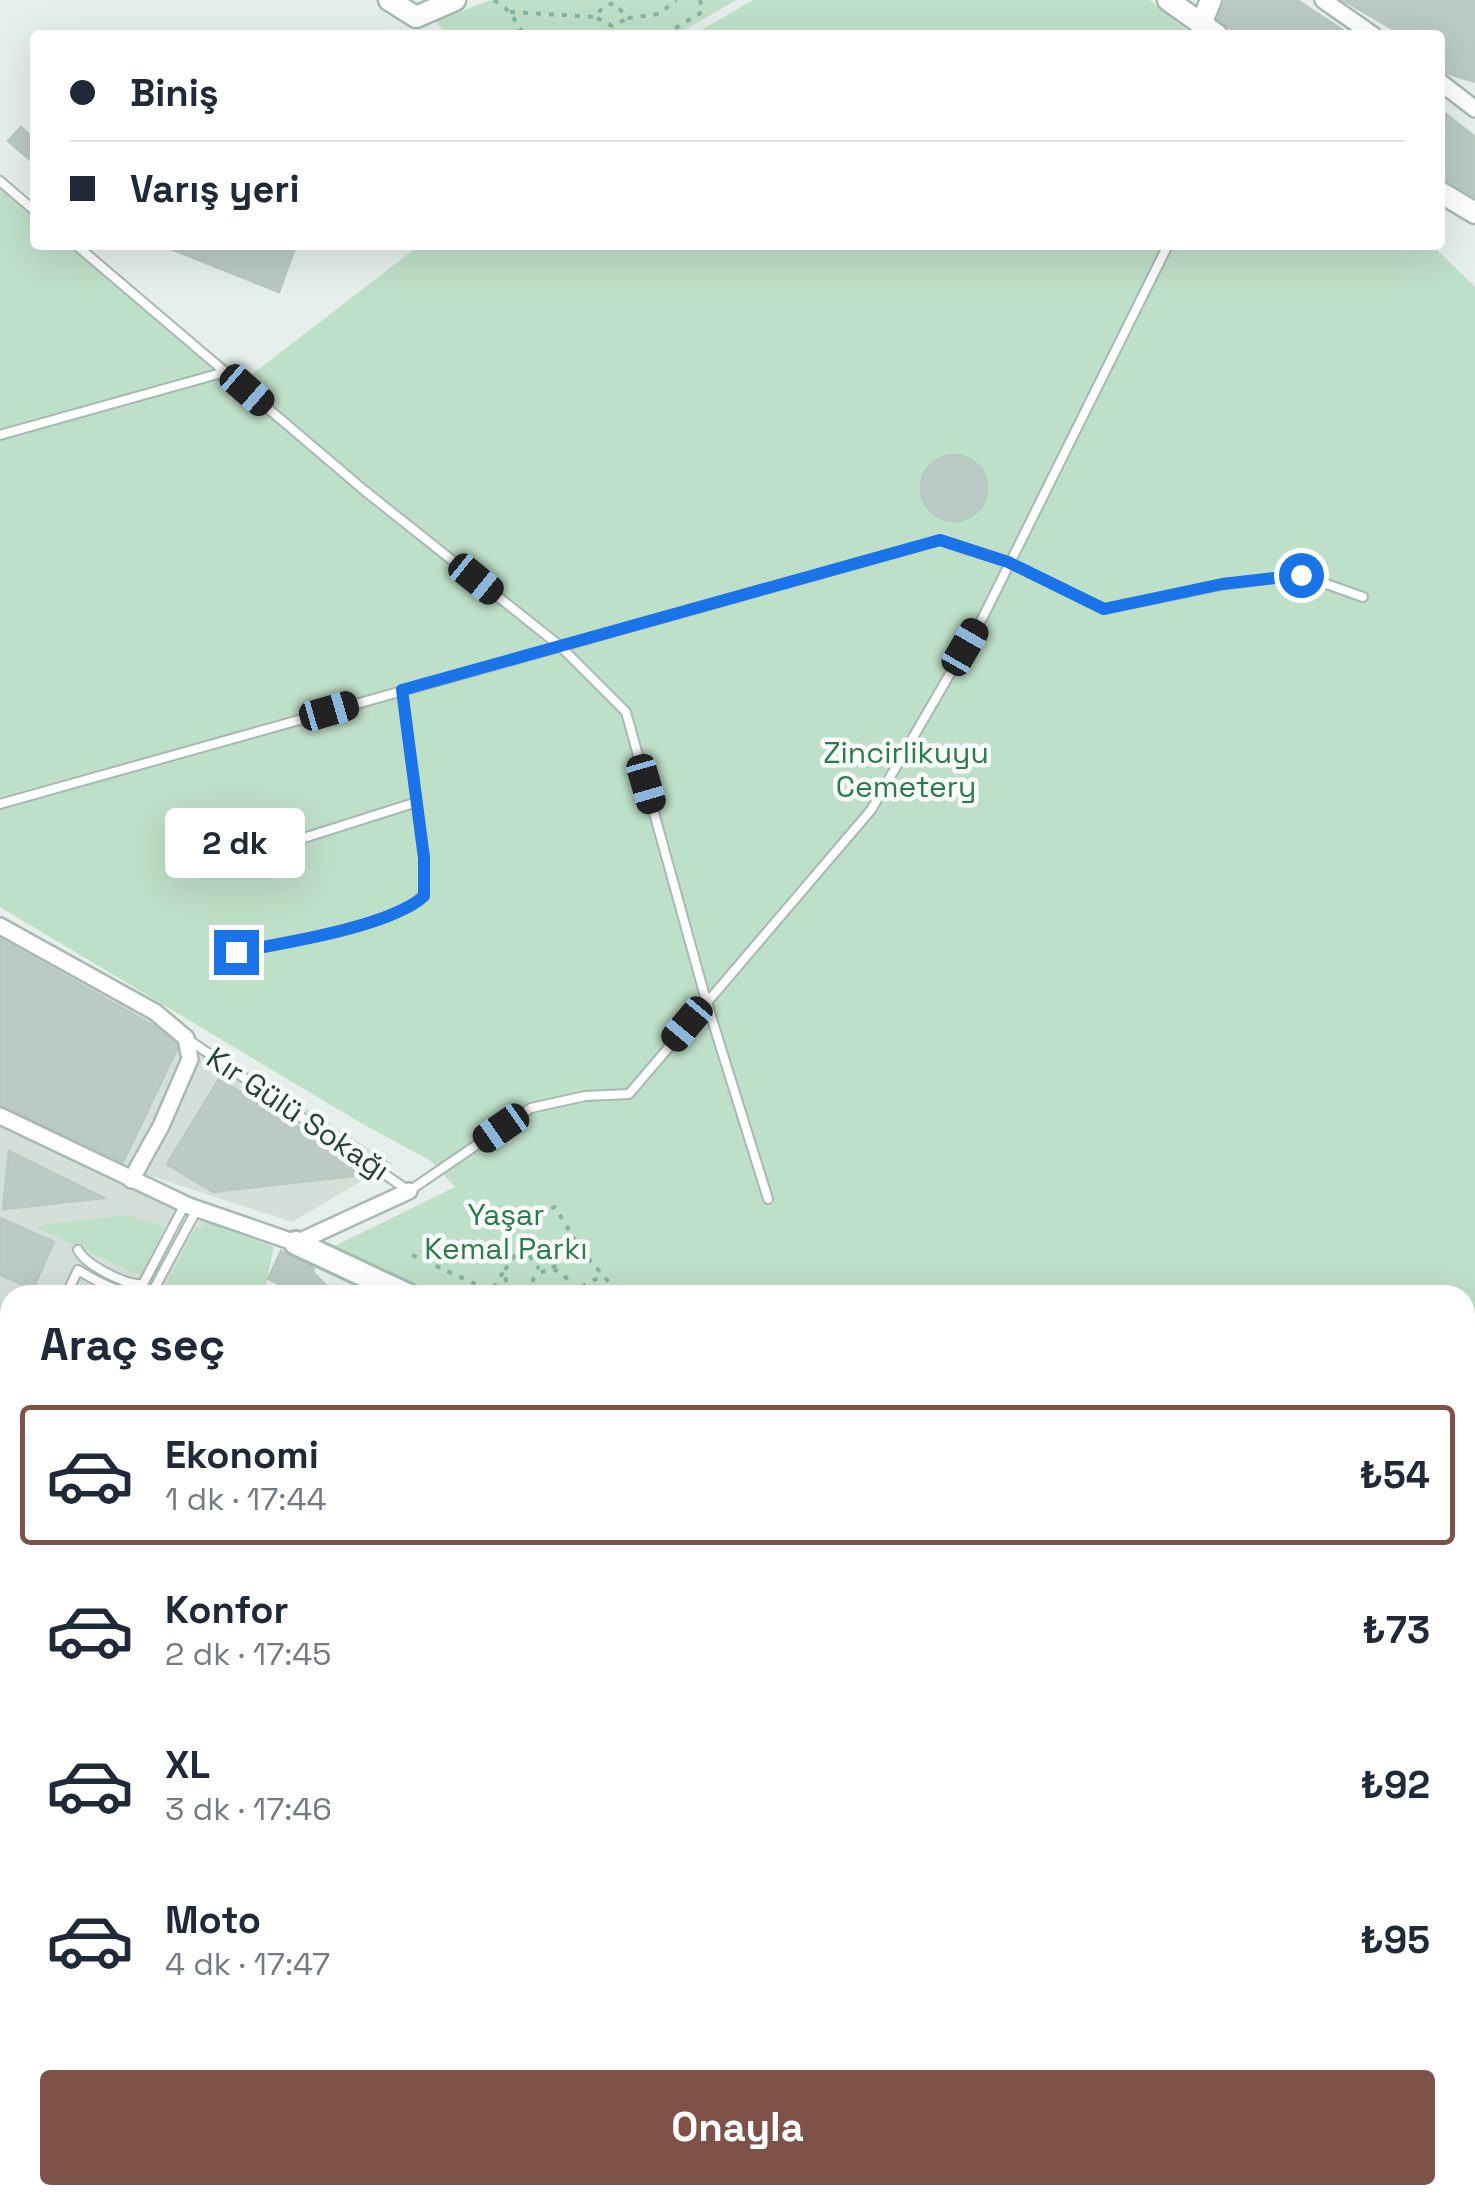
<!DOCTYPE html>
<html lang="tr">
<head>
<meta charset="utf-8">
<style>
  :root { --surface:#fff; --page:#f2f2f3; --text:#1f2937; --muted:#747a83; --line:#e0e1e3; --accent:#7f5249 }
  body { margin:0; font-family:"Space Grotesk",sans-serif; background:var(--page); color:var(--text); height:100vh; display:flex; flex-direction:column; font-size:38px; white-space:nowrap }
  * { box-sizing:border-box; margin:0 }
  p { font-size:32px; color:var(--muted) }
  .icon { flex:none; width:55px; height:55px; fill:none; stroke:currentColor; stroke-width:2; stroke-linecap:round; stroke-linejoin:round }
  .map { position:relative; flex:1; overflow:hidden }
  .side { position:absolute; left:0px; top:1285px; width:1475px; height:920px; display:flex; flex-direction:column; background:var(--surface); border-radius:30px 30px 0 0; box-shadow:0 10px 40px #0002 }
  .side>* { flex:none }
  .banner { position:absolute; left:30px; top:30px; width:1415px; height:220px; border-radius:10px; box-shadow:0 10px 40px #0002; display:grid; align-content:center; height:220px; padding:0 40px; background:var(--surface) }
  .end { position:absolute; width:45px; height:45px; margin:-22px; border:12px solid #1a73e8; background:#fff; box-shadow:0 0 0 5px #fff }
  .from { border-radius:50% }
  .bubble { position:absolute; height:70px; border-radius:10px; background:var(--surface); box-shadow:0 10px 40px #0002; font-size:32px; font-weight:800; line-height:70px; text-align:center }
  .car { position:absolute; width:30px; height:60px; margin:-30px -15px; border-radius:12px; box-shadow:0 0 8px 2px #0007; background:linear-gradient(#222 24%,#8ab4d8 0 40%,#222 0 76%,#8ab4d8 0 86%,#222 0) }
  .banner b { display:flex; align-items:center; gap:35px; height:95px; font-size:38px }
  .banner b+b { border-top:2px solid var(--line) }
  .banner i { width:25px; height:25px; background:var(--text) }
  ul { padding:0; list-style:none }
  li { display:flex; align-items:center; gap:30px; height:140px; margin:0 20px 15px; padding:0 20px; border:5px solid transparent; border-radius:10px }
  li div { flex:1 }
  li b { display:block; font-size:38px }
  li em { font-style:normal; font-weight:800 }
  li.current { border-color:var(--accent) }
  li>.icon { width:90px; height:90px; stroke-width:1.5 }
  h2 { padding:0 40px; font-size:45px; line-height:120px }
  .action { display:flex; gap:20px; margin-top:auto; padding:20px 40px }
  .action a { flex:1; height:115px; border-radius:10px; background:var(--accent); color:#fff; font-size:40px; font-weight:800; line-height:115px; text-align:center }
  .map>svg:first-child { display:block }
  .built { fill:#d4dfda }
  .green { fill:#bfe0c8 }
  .building { fill:#bbcac4; stroke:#b8c9c2; stroke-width:2.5 }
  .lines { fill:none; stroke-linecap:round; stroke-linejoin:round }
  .service-casing { stroke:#a8b8b2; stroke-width:12 }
  .minor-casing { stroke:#a8b8b2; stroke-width:20 }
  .tertiary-casing { stroke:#a8b8b2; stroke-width:25 }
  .secondary-casing { stroke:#a4bbb3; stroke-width:28 }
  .path { stroke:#86b3a5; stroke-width:4; stroke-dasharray:5 8; stroke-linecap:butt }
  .service { stroke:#fff; stroke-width:8 }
  .minor { stroke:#fff; stroke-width:15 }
  .tertiary { stroke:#fff; stroke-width:20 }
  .secondary { stroke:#fff; stroke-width:22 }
  .route { stroke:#1a73e8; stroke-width:12 }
  .labels { text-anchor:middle; stroke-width:9; stroke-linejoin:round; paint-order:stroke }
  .park-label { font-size:30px; fill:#2d7a4b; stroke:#f7fbf9 }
  .street-label { font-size:30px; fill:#24423a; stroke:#f7fbf9 }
</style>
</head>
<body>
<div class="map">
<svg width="1475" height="2205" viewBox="0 0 1475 2205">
  <rect width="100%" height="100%" fill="#e6efeb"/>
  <g class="built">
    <polygon points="0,933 140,1012 202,1043 392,1163 292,1222 114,1164 0,1112"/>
    <polygon points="0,1127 209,1223 181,1295 10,1295 10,1327 0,1323"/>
    <polygon points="0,1375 10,1379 10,1643 0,1639"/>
    <polygon points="0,1671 10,1675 10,1944 0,1940"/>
    <polygon points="0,1974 10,1977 10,2195 108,2195 108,2205 0,2205"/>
  </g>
  <g class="green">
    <polygon points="491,0 736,0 676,35 448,35 435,21"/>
    <polygon points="753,0 1150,0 1192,35 693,35"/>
    <polygon points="0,189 35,216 35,245 72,245 246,379 420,245 1432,245 1475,287 1475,1541 1465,1539 1465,1295 430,1295 326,1250 455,1187 431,1161 361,1123 0,907"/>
    <polygon points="126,1215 165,1227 142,1276 39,1229 41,1225"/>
    <polygon points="209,1223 274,1247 266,1284 259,1295 160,1295 195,1229"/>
  </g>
  <g class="building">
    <polygon points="1226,0 1297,0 1350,35 1239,35 1218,19"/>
    <polygon points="1343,0 1475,0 1475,82 1440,71 1444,57 1440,55 1440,35 1403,35"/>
    <polygon points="1440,109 1475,137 1475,197 1440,176"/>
    <polygon points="21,127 35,140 35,164 8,141"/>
    <polygon points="161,245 296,245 279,292"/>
    <circle cx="954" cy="488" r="33"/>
    <polygon points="0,939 154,1026 176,1044 177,1049 123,1162 0,1105"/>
    <polygon points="219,1079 351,1160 370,1174 213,1192 167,1164"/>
    <polygon points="9,1151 104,1198 3,1209"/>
    <polygon points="0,1218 54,1242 33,1289 0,1275"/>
    <polygon points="281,1251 314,1268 313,1272 335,1295 301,1295 268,1279"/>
  </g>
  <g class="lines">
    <defs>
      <g id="service">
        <polyline points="0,181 35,211"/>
        <polyline points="76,245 365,491 560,646 626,712 706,1000 768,1199"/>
        <polyline points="0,435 225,372"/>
        <polyline points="0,804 940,540 1008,562 1104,609 1221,585 1301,575 1363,597"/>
        <polyline points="212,867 417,802"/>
        <path d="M236,952C283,943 390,927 424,896V858L402,690"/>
        <polyline points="189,1040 409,1191 531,1108 585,1096 629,1094 871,810 984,615 1168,245"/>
        <path d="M78,1250C86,1265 126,1286 143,1284L184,1206"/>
        <path d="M66,1295L78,1270C100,1283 129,1301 154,1289L197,1209"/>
        <polyline points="0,1326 10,1330"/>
        <polyline points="0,1384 10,1389"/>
        <polyline points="0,1630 10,1634"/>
        <polyline points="0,1657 10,1661"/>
        <polyline points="1469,1670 1475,1646"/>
      </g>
      <g id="minor">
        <polyline points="1323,0 1373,35"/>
        <polyline points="1440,82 1475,109"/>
        <polyline points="0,926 155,1012 186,1038 190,1059 161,1126 131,1180"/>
        <polyline points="0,1116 189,1206 296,1243 409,1191"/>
        <polyline points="0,1355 10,1359"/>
        <polyline points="1465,1744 1475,1735"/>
        <polyline points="1465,1935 1475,1933"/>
        <polyline points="1465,2086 1475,2091"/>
        <polyline points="483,2195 489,2205"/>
        <polyline points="805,2195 812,2205"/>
        <polyline points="1223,2195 1236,2205"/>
        <polyline points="362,2205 382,2195"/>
        <polyline points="538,2205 547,2195"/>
        <polyline points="660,2205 669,2195"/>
        <polyline points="909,2205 916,2195"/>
        <polyline points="1000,2205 1016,2195"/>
        <polyline points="1162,2205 1168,2195"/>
      </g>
      <g id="tertiary">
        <polyline points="389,0 416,17 455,0"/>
        <polyline points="1168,0 1217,35"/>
        <polyline points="1201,24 1211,0"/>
        <polyline points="1440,192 1475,213"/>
        <polyline points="0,1966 10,1970"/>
        <polyline points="116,2205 116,2195"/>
        <polyline points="204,2205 207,2195"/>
        <polyline points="256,2205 266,2195"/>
      </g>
      <g id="secondary">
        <polyline points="296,1243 407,1295"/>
        <polyline points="1465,1580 1475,1583"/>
      </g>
    </defs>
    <use href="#service" class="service-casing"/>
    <use href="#minor" class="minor-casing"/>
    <use href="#tertiary" class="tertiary-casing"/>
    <use href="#secondary" class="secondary-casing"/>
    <g class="path">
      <polyline points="494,0 510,12 524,35"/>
      <polyline points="510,12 595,17 603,7 614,3 628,18 659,14 676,0"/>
      <polyline points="597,18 612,26 628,18"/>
      <polyline points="664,35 702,12 700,0"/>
      <polyline points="515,1211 535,1226"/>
      <polyline points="522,1245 539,1269"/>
      <polyline points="412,1255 491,1291 504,1271"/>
      <polyline points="552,1268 581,1250"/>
      <polyline points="570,1293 602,1276"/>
      <polyline points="509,1295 504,1271 545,1211 555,1207 581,1250 620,1295"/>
      <path d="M532,1295L533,1279C550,1261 572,1271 569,1295"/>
    </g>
    <use href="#service" class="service"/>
    <use href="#minor" class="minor"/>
    <use href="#tertiary" class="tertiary"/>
    <use href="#secondary" class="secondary"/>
  </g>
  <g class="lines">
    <path class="route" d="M236,952C283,943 390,927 424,896V858L402,690L940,540L1008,562L1104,609L1222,584L1301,575"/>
  </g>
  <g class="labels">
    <g class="park-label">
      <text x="906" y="763">Zincirlikuyu<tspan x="906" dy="34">Cemetery</tspan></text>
      <text x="506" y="1225">Yaşar<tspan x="506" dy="34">Kemal Parkı</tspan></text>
    </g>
    <g class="street-label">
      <text transform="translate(298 1114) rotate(34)" y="10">Kır Gülü Sokağı</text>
    </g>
  </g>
</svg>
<i class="end from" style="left:1301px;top:575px"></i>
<i class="end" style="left:236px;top:952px"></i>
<div class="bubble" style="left:165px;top:808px;width:140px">2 dk</div>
<i class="car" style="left:247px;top:390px;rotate:131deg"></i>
<i class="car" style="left:476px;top:579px;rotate:129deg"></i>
<i class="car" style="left:965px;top:647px;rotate:30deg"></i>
<i class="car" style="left:329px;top:711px;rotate:74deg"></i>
<i class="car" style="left:646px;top:784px;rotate:164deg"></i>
<i class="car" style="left:687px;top:1024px;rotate:220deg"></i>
<i class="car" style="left:501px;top:1128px;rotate:235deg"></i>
<div class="banner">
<b><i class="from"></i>Biniş</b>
<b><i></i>Varış yeri</b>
</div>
<section class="side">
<h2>Araç seç</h2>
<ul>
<li class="current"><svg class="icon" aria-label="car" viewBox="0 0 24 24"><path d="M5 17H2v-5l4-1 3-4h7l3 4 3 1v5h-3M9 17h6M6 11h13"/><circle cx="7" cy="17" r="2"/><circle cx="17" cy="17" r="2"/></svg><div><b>Ekonomi</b><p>1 dk · 17:44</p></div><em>₺54</em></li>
<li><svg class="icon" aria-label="car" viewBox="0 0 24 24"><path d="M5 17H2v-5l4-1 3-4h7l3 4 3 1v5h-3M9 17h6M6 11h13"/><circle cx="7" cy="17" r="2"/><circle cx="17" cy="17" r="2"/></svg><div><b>Konfor</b><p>2 dk · 17:45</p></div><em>₺73</em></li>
<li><svg class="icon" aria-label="car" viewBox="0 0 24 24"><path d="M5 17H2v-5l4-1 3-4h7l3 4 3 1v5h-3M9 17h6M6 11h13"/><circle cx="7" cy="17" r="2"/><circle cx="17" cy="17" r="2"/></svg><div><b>XL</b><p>3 dk · 17:46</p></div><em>₺92</em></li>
<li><svg class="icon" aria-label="car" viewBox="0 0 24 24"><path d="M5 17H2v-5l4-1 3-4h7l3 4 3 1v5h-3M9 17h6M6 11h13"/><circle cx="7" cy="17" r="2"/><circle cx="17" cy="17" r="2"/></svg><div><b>Moto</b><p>4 dk · 17:47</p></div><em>₺95</em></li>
</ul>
<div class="action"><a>Onayla</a></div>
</section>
</div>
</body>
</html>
